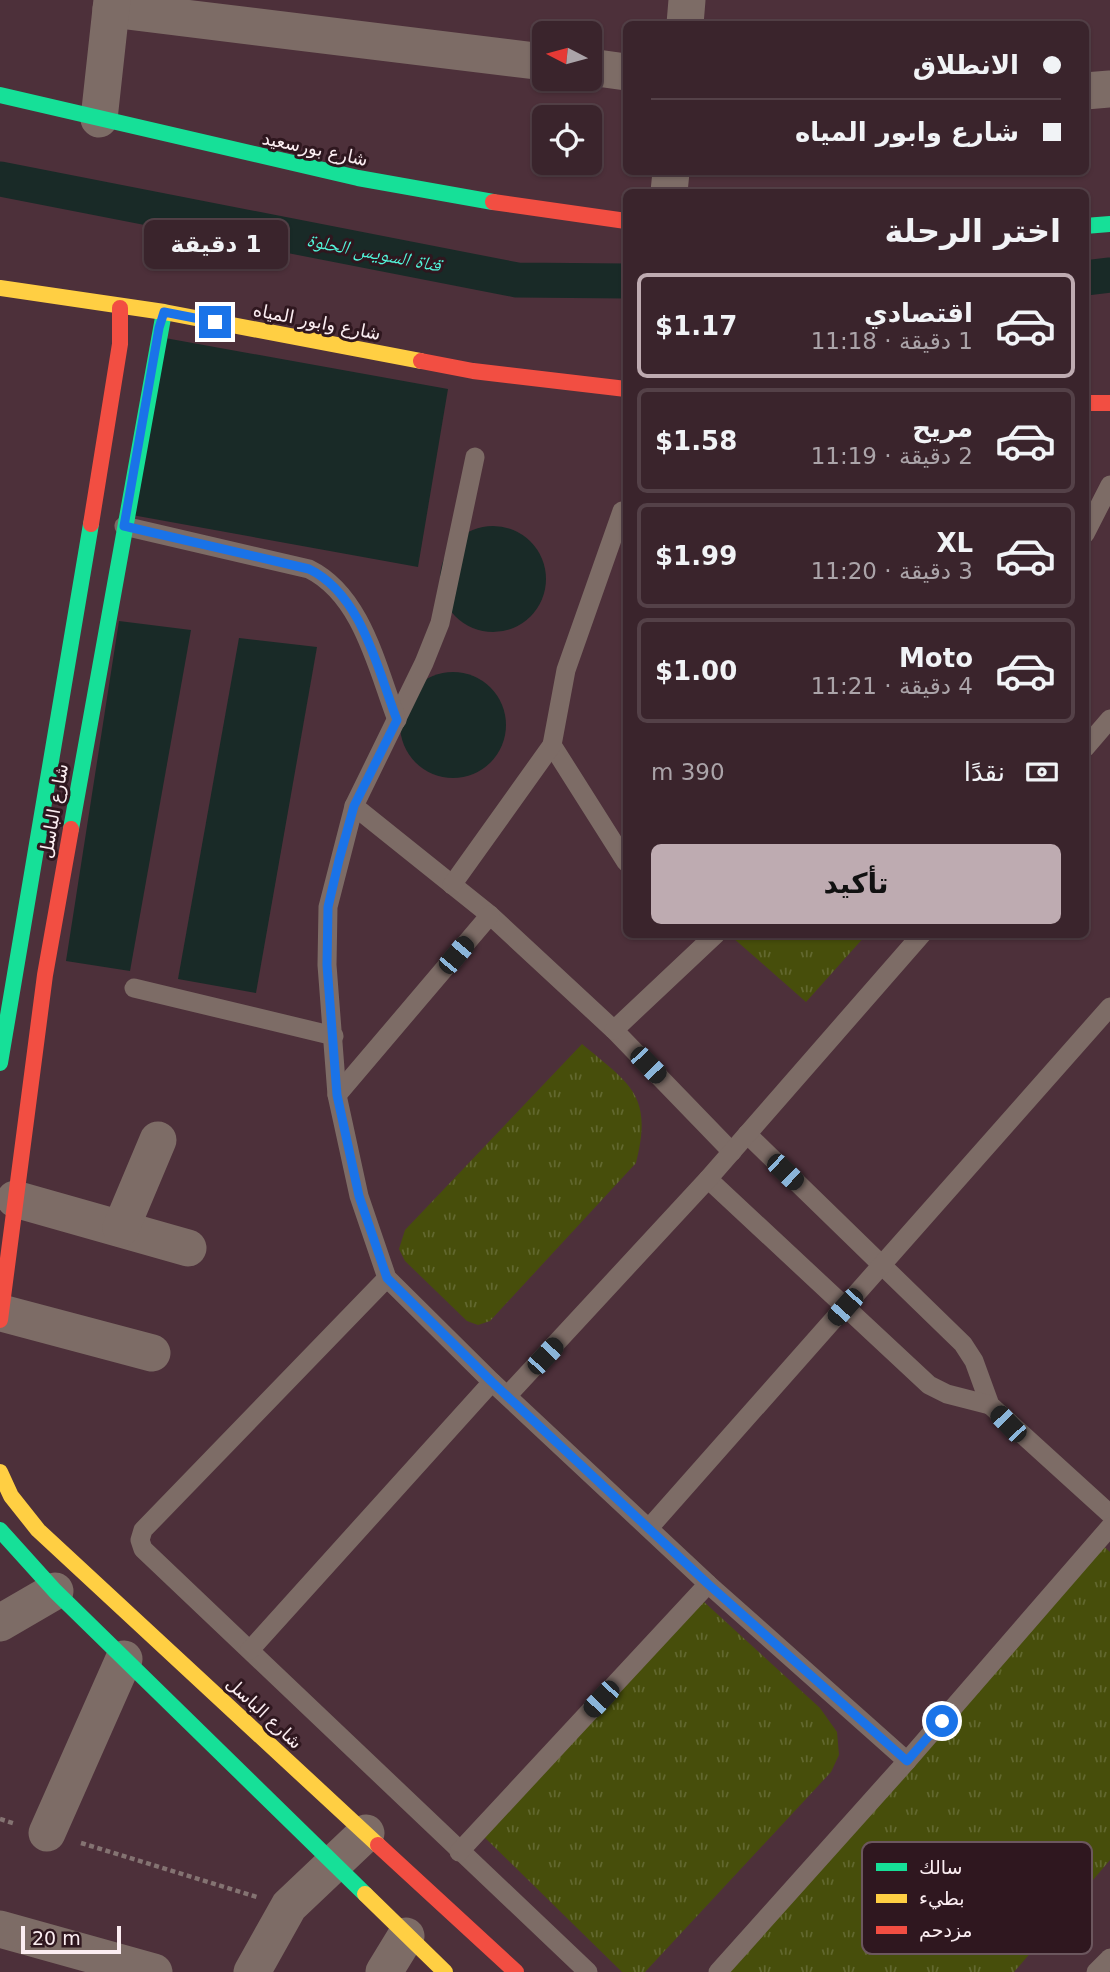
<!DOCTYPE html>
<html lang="ar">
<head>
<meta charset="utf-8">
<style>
  :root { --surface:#3a242c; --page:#453038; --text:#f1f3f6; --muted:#aba4a9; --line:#544148; --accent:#beabb1 }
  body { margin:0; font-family:"DejaVu Sans","Noto Naskh Arabic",sans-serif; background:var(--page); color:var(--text); direction:rtl; height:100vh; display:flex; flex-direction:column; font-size:26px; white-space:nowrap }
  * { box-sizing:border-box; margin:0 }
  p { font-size:23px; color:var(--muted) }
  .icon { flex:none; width:38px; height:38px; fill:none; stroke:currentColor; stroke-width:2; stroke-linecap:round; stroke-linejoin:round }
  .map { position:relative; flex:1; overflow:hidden; direction:ltr }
  .panel { position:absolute; left:623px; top:189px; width:466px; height:749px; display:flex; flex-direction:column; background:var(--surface); border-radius:10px; box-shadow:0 2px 5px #0004,0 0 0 2px var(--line); direction:rtl }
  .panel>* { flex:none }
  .hud { position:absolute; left:623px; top:21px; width:466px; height:154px; border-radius:10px; box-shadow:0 2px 5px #0004,0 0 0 2px var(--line); direction:rtl; display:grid; align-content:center; height:154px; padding:0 28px; background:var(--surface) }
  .needle { width:46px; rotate:276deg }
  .controls { position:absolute; left:532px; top:21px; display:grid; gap:14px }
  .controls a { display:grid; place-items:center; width:70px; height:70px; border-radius:10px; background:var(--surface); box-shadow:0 2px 5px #0004,0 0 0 2px var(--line); font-size:35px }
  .scale { position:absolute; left:21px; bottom:18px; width:100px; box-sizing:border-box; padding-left:7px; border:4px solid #fbedf1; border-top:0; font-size:19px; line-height:24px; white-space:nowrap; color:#fbedf1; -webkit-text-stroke:5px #2f171f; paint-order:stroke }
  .end { position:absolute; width:32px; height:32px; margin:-16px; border:9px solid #1a73e8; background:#fff; box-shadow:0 0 0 4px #fff }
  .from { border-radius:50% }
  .bubble { position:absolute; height:49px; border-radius:10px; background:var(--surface); box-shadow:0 2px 5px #0004,0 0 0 2px var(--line); font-size:23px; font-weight:800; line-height:49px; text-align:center; direction:rtl }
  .car { position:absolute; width:21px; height:42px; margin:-21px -10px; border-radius:9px; box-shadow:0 0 5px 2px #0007; background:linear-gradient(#222 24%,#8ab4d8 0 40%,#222 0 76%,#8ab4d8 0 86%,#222 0) }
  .hud b { display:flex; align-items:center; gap:24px; height:66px; font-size:26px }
  .hud b+b { border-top:2px solid var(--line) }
  .hud i { width:18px; height:18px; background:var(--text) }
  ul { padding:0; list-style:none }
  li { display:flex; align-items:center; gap:21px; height:105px; margin:0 14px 10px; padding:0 14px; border:4px solid var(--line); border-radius:10px }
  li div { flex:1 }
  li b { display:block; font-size:26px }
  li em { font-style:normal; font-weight:800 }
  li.on { border-color:var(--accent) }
  li>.icon { width:63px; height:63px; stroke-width:1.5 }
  h2 { padding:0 28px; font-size:32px; line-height:84px }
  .pay { display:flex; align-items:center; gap:18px; height:77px; padding:0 28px; font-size:26px }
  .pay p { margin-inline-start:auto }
  .button { display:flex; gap:14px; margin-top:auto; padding:14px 28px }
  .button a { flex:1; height:80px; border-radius:10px; background:var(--accent); color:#111; font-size:28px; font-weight:800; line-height:80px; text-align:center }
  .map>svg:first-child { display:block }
  .grass { fill:url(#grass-tufts) }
  .water { fill:#192a27 }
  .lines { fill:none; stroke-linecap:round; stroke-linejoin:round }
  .canal { stroke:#192a27; stroke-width:35 }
  .path { stroke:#847372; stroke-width:4.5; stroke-dasharray:5 3.5; stroke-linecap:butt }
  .lane { stroke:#7d6c66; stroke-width:19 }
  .street { stroke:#7d6c66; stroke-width:37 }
  .fast { stroke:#16e098; stroke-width:16 }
  .slow { stroke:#ffcf43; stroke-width:16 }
  .jam { stroke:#f24e42; stroke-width:16 }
  .route { stroke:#1a73e8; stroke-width:9 }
  .labels { text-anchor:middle; stroke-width:6; stroke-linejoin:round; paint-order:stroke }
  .street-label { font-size:18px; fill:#fbedf1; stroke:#2f171f }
  .water-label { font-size:19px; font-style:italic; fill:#52f5da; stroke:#2f171f }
  .key { fill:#2f171f; stroke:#6c575e; stroke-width:2 }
  .key-label { font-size:19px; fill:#fbedf1 }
</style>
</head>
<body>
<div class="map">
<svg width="1110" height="1972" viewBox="0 0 1110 1972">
  <defs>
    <pattern id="grass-tufts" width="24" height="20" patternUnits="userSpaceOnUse" patternTransform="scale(1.75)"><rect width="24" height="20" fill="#474e0b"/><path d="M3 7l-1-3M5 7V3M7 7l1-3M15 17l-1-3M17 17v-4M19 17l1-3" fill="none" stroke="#62682f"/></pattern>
  </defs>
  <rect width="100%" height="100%" fill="#4d303a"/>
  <g class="grass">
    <polygon points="734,934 866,934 866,935 806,1002 732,937"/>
    <path d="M582,1044C631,1085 653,1095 636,1163L490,1321L478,1325L467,1321L405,1261L399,1249L405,1230Z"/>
    <polygon points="1102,1545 1110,1552 1110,1860 1014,1972 714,1972"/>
    <polygon points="691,1590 820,1708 837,1732 839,1755 831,1772 645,1972 622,1972 475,1828"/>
  </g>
  <g class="water">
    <polygon points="165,338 448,389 418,567 132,515"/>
    <circle cx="493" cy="579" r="53"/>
    <polygon points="119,621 191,630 130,971 66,961"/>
    <polygon points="239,638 317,647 256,993 178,979"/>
    <circle cx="453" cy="725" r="53"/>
  </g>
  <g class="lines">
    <g class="canal">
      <polyline points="0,179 517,280 626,281"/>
      <polyline points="1085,278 1110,275"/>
    </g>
    <g class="path">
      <polyline points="0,1819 16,1824"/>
      <polyline points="81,1843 257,1897"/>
    </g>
    <g class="lane">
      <polyline points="475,457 440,623 424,663 354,806 328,907 327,965 337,1095 359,1196 387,1278 492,1382 708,1584 907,1761"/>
      <path d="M124,526L309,569C362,595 377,668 397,720"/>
      <polyline points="1085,534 1110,485"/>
      <polyline points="552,745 626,862"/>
      <polyline points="1085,748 1110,719"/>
      <polyline points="354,806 490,915 614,1030 732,1152"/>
      <polyline points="452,885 552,745 566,670 622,511"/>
      <polyline points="134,988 334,1036"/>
      <polyline points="614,1030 716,934"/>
      <polyline points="337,1095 490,915"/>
      <polyline points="747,1134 963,1344 974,1361 990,1405 1110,1514"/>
      <polyline points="708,1179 929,1385 947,1394 990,1405"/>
      <polyline points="387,1278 143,1530 140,1540 143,1549 588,1972"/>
      <polyline points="508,1395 708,1179 922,934"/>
      <polyline points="649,1528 1110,1007"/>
      <polyline points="250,1650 492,1382"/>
      <polyline points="459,1852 708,1584"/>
      <polyline points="718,1972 907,1761 1110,1527"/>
      <polyline points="1096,1972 1110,1958"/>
    </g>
    <g class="street">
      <polyline points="111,9 544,62"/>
      <polyline points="685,24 687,0"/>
      <polyline points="590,67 626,72"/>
      <polyline points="1085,91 1110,89"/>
      <polyline points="99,119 112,0"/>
      <polyline points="669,192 671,172"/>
      <polyline points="15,1199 188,1248"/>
      <polyline points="121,1228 158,1140"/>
      <polyline points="1,1313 152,1353"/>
      <polyline points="0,1623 55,1591"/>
      <polyline points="47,1833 124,1659"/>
      <polyline points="0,1929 154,1972"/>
      <polyline points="252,1972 289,1906 366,1833"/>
      <polyline points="384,1972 406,1936"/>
    </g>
    <g class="fast">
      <polyline points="0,95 358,178 493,202"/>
      <polyline points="1085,226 1110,224"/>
      <polyline points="71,829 164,312"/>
      <polyline points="0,1063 91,524"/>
      <polyline points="0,1530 55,1591 365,1894"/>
    </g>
    <g class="slow">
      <polyline points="0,288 164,312 421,361"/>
      <polyline points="0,1472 11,1496 38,1530 378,1845"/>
      <polyline points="365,1894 445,1972"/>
    </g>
    <g class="jam">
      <polyline points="493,202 626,221"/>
      <polyline points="421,361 473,371 626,389"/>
      <polyline points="1085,403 1110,403"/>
      <polyline points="91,524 120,344 120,308"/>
      <polyline points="0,1320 45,975 71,829"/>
      <polyline points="378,1845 516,1972"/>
    </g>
  </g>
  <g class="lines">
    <path class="route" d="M215,322L164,312L159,328L124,526L309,569C362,595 377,668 397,720L354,806L339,860L328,907L327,965L337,1095L359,1196L387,1278L492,1382L708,1584L907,1761L942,1721"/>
  </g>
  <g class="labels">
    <g class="street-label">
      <text transform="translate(315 149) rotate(12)" y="6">شارع بورسعيد</text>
      <text transform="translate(317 322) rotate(11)" y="6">شارع وابور المياه</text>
      <text transform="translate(54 811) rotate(-80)" y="6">شارع الباسل</text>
      <text transform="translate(264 1713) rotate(43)" y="6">شارع الباسل</text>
    </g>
    <g class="water-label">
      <text transform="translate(374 252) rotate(11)" y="7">قناة السويس الحلوة</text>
    </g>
  </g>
  <rect x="862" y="1842" width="230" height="112" rx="10" class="key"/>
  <rect x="876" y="1863" width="31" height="8" fill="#16e098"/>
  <rect x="876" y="1894" width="31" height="9" fill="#ffcf43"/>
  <rect x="876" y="1926" width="31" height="8" fill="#f24e42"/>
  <g class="key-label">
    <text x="919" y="1874">سالك</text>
    <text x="919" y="1905">بطيء</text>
    <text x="919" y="1937">مزدحم</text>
  </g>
</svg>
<div class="controls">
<a><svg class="needle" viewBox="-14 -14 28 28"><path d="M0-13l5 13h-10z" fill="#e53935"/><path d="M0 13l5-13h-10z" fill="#aba4a9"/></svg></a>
<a><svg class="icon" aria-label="locate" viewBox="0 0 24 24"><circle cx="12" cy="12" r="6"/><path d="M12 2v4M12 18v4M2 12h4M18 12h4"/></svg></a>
</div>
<div class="scale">20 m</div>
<i class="end from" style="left:942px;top:1721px"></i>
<i class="end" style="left:215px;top:322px"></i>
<div class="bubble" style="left:144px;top:220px;width:144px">1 دقيقة</div>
<i class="car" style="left:456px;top:955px;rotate:40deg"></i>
<i class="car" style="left:648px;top:1065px;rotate:136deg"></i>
<i class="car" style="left:785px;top:1172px;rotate:134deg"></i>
<i class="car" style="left:845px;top:1307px;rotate:222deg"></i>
<i class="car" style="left:545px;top:1356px;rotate:43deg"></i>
<i class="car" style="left:1008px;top:1424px;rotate:316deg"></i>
<i class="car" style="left:601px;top:1699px;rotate:223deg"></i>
<div class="hud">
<b><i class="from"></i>الانطلاق</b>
<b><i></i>شارع وابور المياه</b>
</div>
<section class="panel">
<h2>اختر الرحلة</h2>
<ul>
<li class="on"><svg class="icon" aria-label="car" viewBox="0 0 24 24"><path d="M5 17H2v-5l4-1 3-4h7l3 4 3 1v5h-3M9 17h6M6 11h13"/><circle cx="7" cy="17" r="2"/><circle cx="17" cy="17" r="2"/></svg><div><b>اقتصادي</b><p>1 دقيقة · 11:18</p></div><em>$1.17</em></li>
<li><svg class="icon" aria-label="car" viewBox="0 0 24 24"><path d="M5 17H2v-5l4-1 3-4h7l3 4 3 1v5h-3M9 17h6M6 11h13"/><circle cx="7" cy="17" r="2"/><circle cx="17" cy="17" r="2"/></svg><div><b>مريح</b><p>2 دقيقة · 11:19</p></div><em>$1.58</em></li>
<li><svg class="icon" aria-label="car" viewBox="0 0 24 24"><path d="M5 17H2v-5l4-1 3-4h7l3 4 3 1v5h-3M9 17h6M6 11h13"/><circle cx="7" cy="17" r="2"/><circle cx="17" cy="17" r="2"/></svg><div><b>XL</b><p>3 دقيقة · 11:20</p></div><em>$1.99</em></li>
<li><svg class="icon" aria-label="car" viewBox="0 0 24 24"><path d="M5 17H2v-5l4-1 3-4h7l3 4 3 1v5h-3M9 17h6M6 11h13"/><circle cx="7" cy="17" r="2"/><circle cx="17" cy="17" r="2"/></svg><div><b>Moto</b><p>4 دقيقة · 11:21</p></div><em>$1.00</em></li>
</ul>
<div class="pay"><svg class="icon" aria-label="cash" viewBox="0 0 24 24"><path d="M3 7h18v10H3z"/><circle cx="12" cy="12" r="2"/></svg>نقدًا<p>390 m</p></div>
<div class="button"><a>تأكيد</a></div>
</section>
</div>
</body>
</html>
